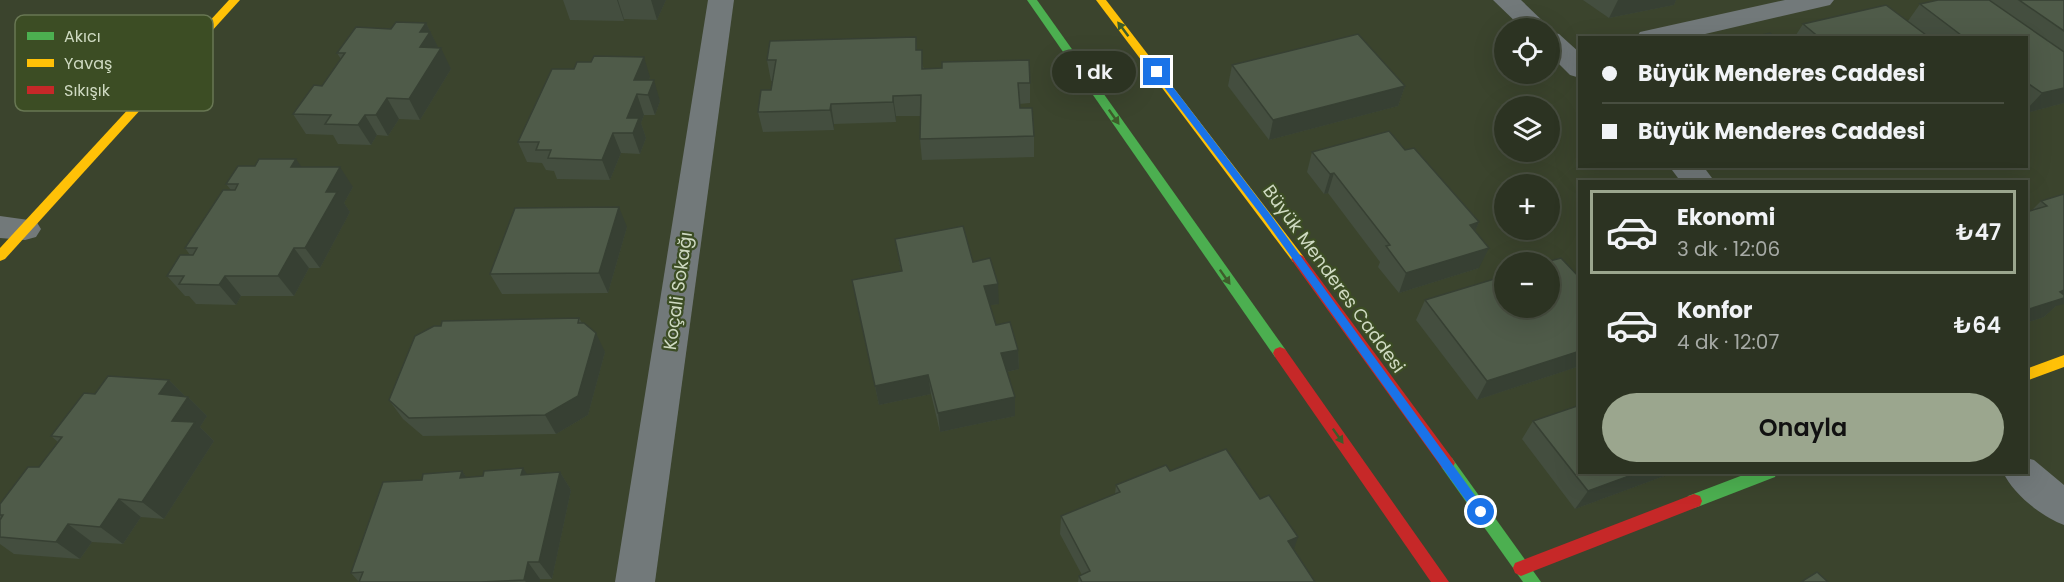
<!DOCTYPE html>
<html lang="tr">
<head>
<meta charset="utf-8">
<style>
  :root { --surface:#2c3322; --page:#383f2f; --text:#f1f3f6; --muted:#a6aaa5; --line:#484e40; --accent:#9ba68e }
  body { margin:0; font-family:Poppins,sans-serif; background:var(--page); color:var(--text); height:100vh; display:flex; flex-direction:column; font-size:22px; white-space:nowrap }
  * { box-sizing:border-box; margin:0 }
  p { font-size:20px; color:var(--muted) }
  .icon { flex:none; width:33px; height:33px; fill:none; stroke:currentColor; stroke-width:2; stroke-linecap:round; stroke-linejoin:round }
  .map { position:relative; flex:1; overflow:hidden }
  .panel { position:absolute; left:1578px; top:180px; width:450px; height:294px; display:flex; flex-direction:column; background:var(--surface); border-radius:0px; box-shadow:0 6px 24px #0002,0 0 0 2px var(--line) }
  .panel>* { flex:none }
  .banner { position:absolute; left:1578px; top:36px; width:450px; height:132px; border-radius:0px; box-shadow:0 6px 24px #0002,0 0 0 2px var(--line); display:grid; align-content:center; height:132px; padding:0 24px; background:var(--surface) }
  .controls { position:absolute; left:1494px; top:18px; display:grid; gap:12px }
  .controls a { display:grid; place-items:center; width:66px; height:66px; border-radius:50%; background:var(--surface); box-shadow:0 6px 24px #0002,0 0 0 2px var(--line); font-size:30px }
  .end { position:absolute; width:27px; height:27px; margin:-14px; border:8px solid #1a73e8; background:#fff; box-shadow:0 0 0 3px #fff }
  .from { border-radius:50% }
  .bubble { position:absolute; height:42px; border-radius:21px; background:var(--surface); box-shadow:0 6px 24px #0002,0 0 0 2px var(--line); font-size:20px; font-weight:600; line-height:42px; text-align:center }
  .banner b { display:flex; align-items:center; gap:21px; height:57px; font-size:22px }
  .banner b+b { border-top:2px solid var(--line) }
  .banner i { width:15px; height:15px; background:var(--text) }
  ul { padding:10px 0 0; list-style:none }
  li { display:flex; align-items:center; gap:18px; height:84px; margin:0 12px 9px; padding:0 12px; border:3px solid transparent; border-radius:0px }
  li div { flex:1 }
  li b { display:block; font-size:22px }
  li em { font-style:normal; font-weight:600 }
  li.selected { border-color:var(--accent) }
  li>.icon { width:54px; height:54px; stroke-width:1.5 }
  .primary-button { display:flex; gap:12px; margin-top:auto; padding:12px 24px }
  .primary-button a { flex:1; height:69px; border-radius:36px; background:var(--accent); color:#111; font-size:24px; font-weight:600; line-height:69px; text-align:center }
  .map>svg:first-child { display:block }
  .lines { fill:none; stroke-linecap:round; stroke-linejoin:round }
  .street { fill:#72797a; fill-rule:evenodd }
  .fast { fill:#4caf50; fill-rule:evenodd }
  .slow { fill:#ffc107; fill-rule:evenodd }
  .jam { fill:#c62828; fill-rule:evenodd }
  .wall { fill:#444e3f }
  .shaded-wall { fill:#374033 }
  .building { fill:#4f5b49; stroke:#374033; stroke-width:1.5 }
  .oneway { fill:#3e5c2b }
  .route { fill:#1a73e8 }
  .labels { text-anchor:middle; stroke-width:4.5; stroke-linejoin:round; paint-order:stroke }
  .street-label { font-size:18px; fill:#cfdac2; stroke:#3c4d24 }
  .key { fill:#3c4d24; stroke:#687753; stroke-width:1.5 }
  .key-label { font-size:16px; fill:#cfdac2 }
</style>
</head>
<body>
<div class="map">
<svg width="2064" height="582" viewBox="0 0 2064 582">
  <rect width="100%" height="100%" fill="#3b442d"/>
  <g class="lines">
    <g class="street">
      <polygon points="708,0 734,0 655,582 615,582"/>
      <polygon points="1493,0 1521,0 1550,28 1522,28"/>
      <polygon points="1785,0 1834,0 1830,5 1688,38 1636,38 1640,32 1649,30"/>
      <polygon points="1550,32 1559,34 1580,53 1580,78 1570,75 1550,55"/>
      <polygon points="1669,166 1703,166 1715,182 1681,182"/>
      <polygon points="0,216 36,221 41,229 36,237 25,240 0,238"/>
      <path d="M2026,458L2034,460L2064,485V525C2042,517 2013,494 2003,472H2026Z"/>
    </g>
    <g class="fast">
      <polygon points="1027,0 1037,0 1285,349 1287,353 1285,357 1275,357"/>
      <polygon points="1447,456 1452,458 1541,582 1523,582 1442,468 1439,463 1442,458"/>
      <polygon points="1751,472 1777,472 1775,477 1700,506 1694,508 1688,506 1686,501 1688,496"/>
    </g>
    <g class="slow">
      <polygon points="229,0 240,0 5,259 0,261 0,248"/>
      <polygon points="1096,0 1106,0 1303,256 1305,259 1303,262 1293,262"/>
      <polygon points="2064,355 2064,367 2026,381 2026,369"/>
    </g>
    <g class="jam">
      <polygon points="1298,254 1303,256 1452,458 1455,463 1452,468 1447,470 1442,468 1293,262 1291,259"/>
      <polygon points="1280,347 1285,349 1449,582 1431,582 1275,357 1273,353 1275,349"/>
      <polygon points="1694,494 1700,496 1702,501 1700,506 1521,576 1515,573 1513,568 1515,563"/>
    </g>
  </g>
  <g class="wall">
    <polygon points="563,0 666,0 657,20 624,19 624,21 570,20"/>
    <polygon points="1583,0 1676,0 1674,5 1609,18"/>
    <polygon points="1938,0 2064,0 2064,103 2026,113 2026,38 1794,38 1803,24 1908,21 1920,4"/>
    <polygon points="426,23 438,48 451,69 420,120 399,119 388,136 377,135 371,145 338,144 333,135 306,134 293,114 322,86 341,59 337,53 391,29"/>
    <polygon points="916,37 917,50 924,69 1030,83 1030,103 1019,104 1020,108 1034,136 1034,157 922,160 920,139 921,116 896,116 896,122 834,124 834,130 763,132 758,112 771,90 773,81 771,81 767,60"/>
    <polygon points="591,62 650,77 649,80 660,101 655,115 644,115 641,123 646,138 640,154 621,153 610,180 557,179 554,171 546,170 542,163 527,162 518,142 574,69"/>
    <polygon points="1232,65 1405,86 1398,106 1269,140 1228,86"/>
    <polygon points="1405,150 1479,222 1475,231 1479,268 1399,293 1378,267 1380,262 1328,193 1324,194 1307,172 1312,152"/>
    <polygon points="301,167 353,187 344,203 350,212 320,268 309,268 294,296 241,296 236,305 196,304 189,296 185,296 167,276 190,255 185,248 231,190 226,184"/>
    <polygon points="2064,194 2056,306 2044,317 2026,323 2026,212 2031,211 2041,201"/>
    <polygon points="627,227 608,293 502,294 490,274"/>
    <polygon points="895,239 973,262 999,304 990,305 996,325 1018,350 1019,369 1007,372 1015,397 1015,416 940,432 931,394 879,405 852,280 901,271"/>
    <polygon points="1580,278 1580,366 1477,400 1416,320 1425,300"/>
    <polygon points="579,318 582,323 605,352 588,415 556,434 423,436 403,419 389,400"/>
    <polygon points="169,380 185,396 188,397 207,416 200,427 214,441 164,519 141,517 123,544 92,542 80,559 14,554 0,544 0,504 39,467 58,442 51,436 95,394"/>
    <polygon points="1533,421 1580,472 1675,472 1575,509 1522,439"/>
    <polygon points="462,471 467,478 560,472 571,490 552,579 540,579 540,582 359,582 351,573 422,480"/>
    <polygon points="1170,471 1294,549 1315,582 1078,582 1079,576 1082,575 1060,534 1061,516 1115,494 1116,485"/>
  </g>
  <g class="shaded-wall">
    <polygon points="617,0 618,0 624,19 624,21"/>
    <polygon points="651,0 666,0 657,20"/>
    <polygon points="1618,0 1676,0 1674,5 1609,18"/>
    <polygon points="426,23 440,51 441,48 451,69 420,120 409,99 420,47 420,32"/>
    <polygon points="644,57 650,77 644,95 634,80"/>
    <polygon points="654,80 660,101 655,115 648,95"/>
    <polygon points="1405,86 1398,106 1269,140 1273,120"/>
    <polygon points="2064,88 2064,103 2026,113 2026,110 2042,93"/>
    <polygon points="637,94 644,115 641,123 646,138 640,154 627,118"/>
    <polygon points="893,96 896,116 896,122 893,102"/>
    <polygon points="387,98 399,119 388,136 376,115"/>
    <polygon points="831,104 834,124 834,130 830,110"/>
    <polygon points="365,115 377,135 371,145 358,125"/>
    <polygon points="613,133 621,153 610,180 602,160"/>
    <polygon points="296,159 310,179 291,167"/>
    <polygon points="340,167 353,187 344,203 350,212 320,268 305,248 326,192"/>
    <polygon points="1334,173 1328,193 1324,194 1330,174"/>
    <polygon points="619,207 627,227 608,293 599,273"/>
    <polygon points="1479,222 1470,243 1470,225"/>
    <polygon points="294,248 309,268 294,296 278,276"/>
    <polygon points="1489,248 1479,268 1399,293 1406,273"/>
    <polygon points="225,276 241,296 236,305 219,285"/>
    <polygon points="998,284 999,304 985,306 984,286"/>
    <polygon points="2064,290 2064,304 2056,306 2044,317 2026,323 2026,310 2060,292"/>
    <polygon points="596,333 605,352 588,415 556,434 545,415"/>
    <polygon points="1018,350 1019,369 1002,373 1001,353"/>
    <polygon points="1580,351 1580,366 1477,400 1487,381"/>
    <polygon points="928,375 931,394 879,405 875,386"/>
    <polygon points="169,380 187,398 188,397 207,416 200,427 214,441 164,519 142,502 172,421 159,394"/>
    <polygon points="1015,397 1015,416 940,432 938,413"/>
    <polygon points="523,468 535,486 521,475"/>
    <polygon points="462,471 476,490 460,478"/>
    <polygon points="560,472 571,490 552,579 539,562"/>
    <polygon points="1640,472 1675,472 1575,509 1588,491"/>
    <polygon points="119,499 141,517 123,544 100,527"/>
    <polygon points="68,524 92,542 80,559 56,542"/>
    <polygon points="1298,537 1292,555 1288,541"/>
    <polygon points="528,562 540,579 540,582 526,582 524,580"/>
  </g>
  <g class="building">
    <polygon points="1938,0 1989,0 2064,52 2064,88 2042,93 2026,82 2026,38 1965,38 1920,4"/>
    <polygon points="2019,0 2064,0 2064,31"/>
    <polygon points="1886,5 1930,38 1820,38 1803,24"/>
    <polygon points="396,22 426,23 420,32 430,32 420,47 441,48 409,99 387,98 376,115 365,115 358,125 325,124 331,115 293,114 314,85 322,86 345,53 337,53 356,27 391,29"/>
    <polygon points="1770,33 1775,38 1750,38"/>
    <polygon points="1358,34 1405,86 1273,120 1232,65"/>
    <polygon points="916,37 916,50 922,50 922,69 942,68 942,62 1029,60 1030,83 1018,83 1020,108 1032,108 1034,136 920,139 921,95 893,96 893,102 831,104 830,110 758,112 761,90 771,90 776,60 767,60 770,41"/>
    <polygon points="594,56 644,57 634,80 654,80 648,95 637,94 627,118 639,118 633,133 613,133 602,160 548,158 551,150 536,150 539,142 518,142 552,69 574,69 577,62 591,62"/>
    <polygon points="1389,131 1405,150 1414,148 1479,222 1470,225 1489,248 1406,273 1386,246 1390,245 1334,173 1330,174 1312,152"/>
    <polygon points="259,159 296,159 291,167 340,167 326,192 337,192 305,248 294,248 278,276 225,276 219,285 179,284 184,276 167,276 180,255 193,255 197,248 185,248 223,190 235,190 238,184 226,184 238,166 255,166"/>
    <polygon points="2064,194 2064,290 2060,292 2064,295 2064,298 2026,310 2026,212 2047,206 2041,201"/>
    <polygon points="619,207 599,273 490,274 515,208"/>
    <polygon points="963,226 973,262 990,258 998,284 984,286 996,325 1010,322 1018,350 1001,353 1015,397 938,413 928,375 875,386 852,280 902,271 895,239"/>
    <polygon points="1561,258 1580,278 1580,351 1487,381 1425,300 1504,276 1504,308 1550,308 1550,262 1546,262"/>
    <polygon points="579,318 578,323 584,323 596,333 578,396 545,415 409,418 389,400 415,336 434,326 441,326 442,321"/>
    <polygon points="108,376 169,380 159,394 188,397 172,421 195,422 142,502 119,499 100,527 68,524 56,542 0,537 0,520 3,515 0,515 0,504 28,467 39,467 62,437 51,436 84,393 95,394"/>
    <polygon points="1580,405 1580,472 1640,472 1588,491 1533,421"/>
    <polygon points="1226,449 1260,499 1269,495 1298,537 1288,541 1315,582 1082,582 1079,576 1090,571 1061,516 1120,492 1116,485 1166,465 1170,471"/>
    <polygon points="523,468 521,475 560,472 539,562 528,562 524,580 480,582 359,582 363,572 351,573 383,482 422,480 423,474 462,471 460,478 483,476 484,471"/>
    <polygon points="1817,572 1828,582 1801,582"/>
  </g>
  <defs><path id="oneway-solid" d="M-6-.8H1V-3.2L6.5 0L1 3.2V.8H-6Z" transform="scale(1.5)"/></defs>
  <g class="oneway">
    <use href="#oneway-solid" transform="translate(1123 29) rotate(-127)"/>
    <use href="#oneway-solid" transform="translate(1114 117) rotate(55)"/>
    <use href="#oneway-solid" transform="translate(1225 277) rotate(55)"/>
    <use href="#oneway-solid" transform="translate(1338 436) rotate(55)"/>
  </g>
  <polygon class="route" points="1154,70 1160,70 1270,214 1485,509 1485,516 1477,516 1264,219 1154,74"/>
  <g class="labels">
    <g class="street-label">
      <text transform="translate(1334 279) rotate(54)" y="6">Büyük Menderes Caddesi</text>
      <text transform="translate(678 291) rotate(-82)" y="6">Koçali Sokağı</text>
    </g>
  </g>
  <rect x="15" y="15" width="198" height="96" rx="9" class="key"/>
  <rect x="27" y="32" width="27" height="8" fill="#4caf50"/>
  <rect x="27" y="59" width="27" height="8" fill="#ffc107"/>
  <rect x="27" y="86" width="27" height="8" fill="#c62828"/>
  <g class="key-label">
    <text x="64" y="42">Akıcı</text>
    <text x="64" y="69">Yavaş</text>
    <text x="64" y="96">Sıkışık</text>
  </g>
</svg>
<div class="controls">
<a><svg class="icon" aria-label="locate" viewBox="0 0 24 24"><circle cx="12" cy="12" r="6"/><path d="M12 2v4M12 18v4M2 12h4M18 12h4"/></svg></a>
<a><svg class="icon" aria-label="layers" viewBox="0 0 24 24"><path d="M12 4l9 5-9 5-9-5zM3 14l9 5 9-5"/></svg></a>
<a>+</a>
<a>−</a>
</div>
<i class="end from" style="left:1481px;top:512px"></i>
<i class="end" style="left:1157px;top:72px"></i>
<div class="bubble" style="left:1052px;top:51px;width:84px">1 dk</div>
<div class="banner">
<b><i class="from"></i>Büyük Menderes Caddesi</b>
<b><i></i>Büyük Menderes Caddesi</b>
</div>
<section class="panel">
<ul>
<li class="selected"><svg class="icon" aria-label="car" viewBox="0 0 24 24"><path d="M5 17H2v-5l4-1 3-4h7l3 4 3 1v5h-3M9 17h6M6 11h13"/><circle cx="7" cy="17" r="2"/><circle cx="17" cy="17" r="2"/></svg><div><b>Ekonomi</b><p>3 dk · 12:06</p></div><em>₺47</em></li>
<li><svg class="icon" aria-label="car" viewBox="0 0 24 24"><path d="M5 17H2v-5l4-1 3-4h7l3 4 3 1v5h-3M9 17h6M6 11h13"/><circle cx="7" cy="17" r="2"/><circle cx="17" cy="17" r="2"/></svg><div><b>Konfor</b><p>4 dk · 12:07</p></div><em>₺64</em></li>
</ul>
<div class="primary-button"><a>Onayla</a></div>
</section>
</div>
</body>
</html>
